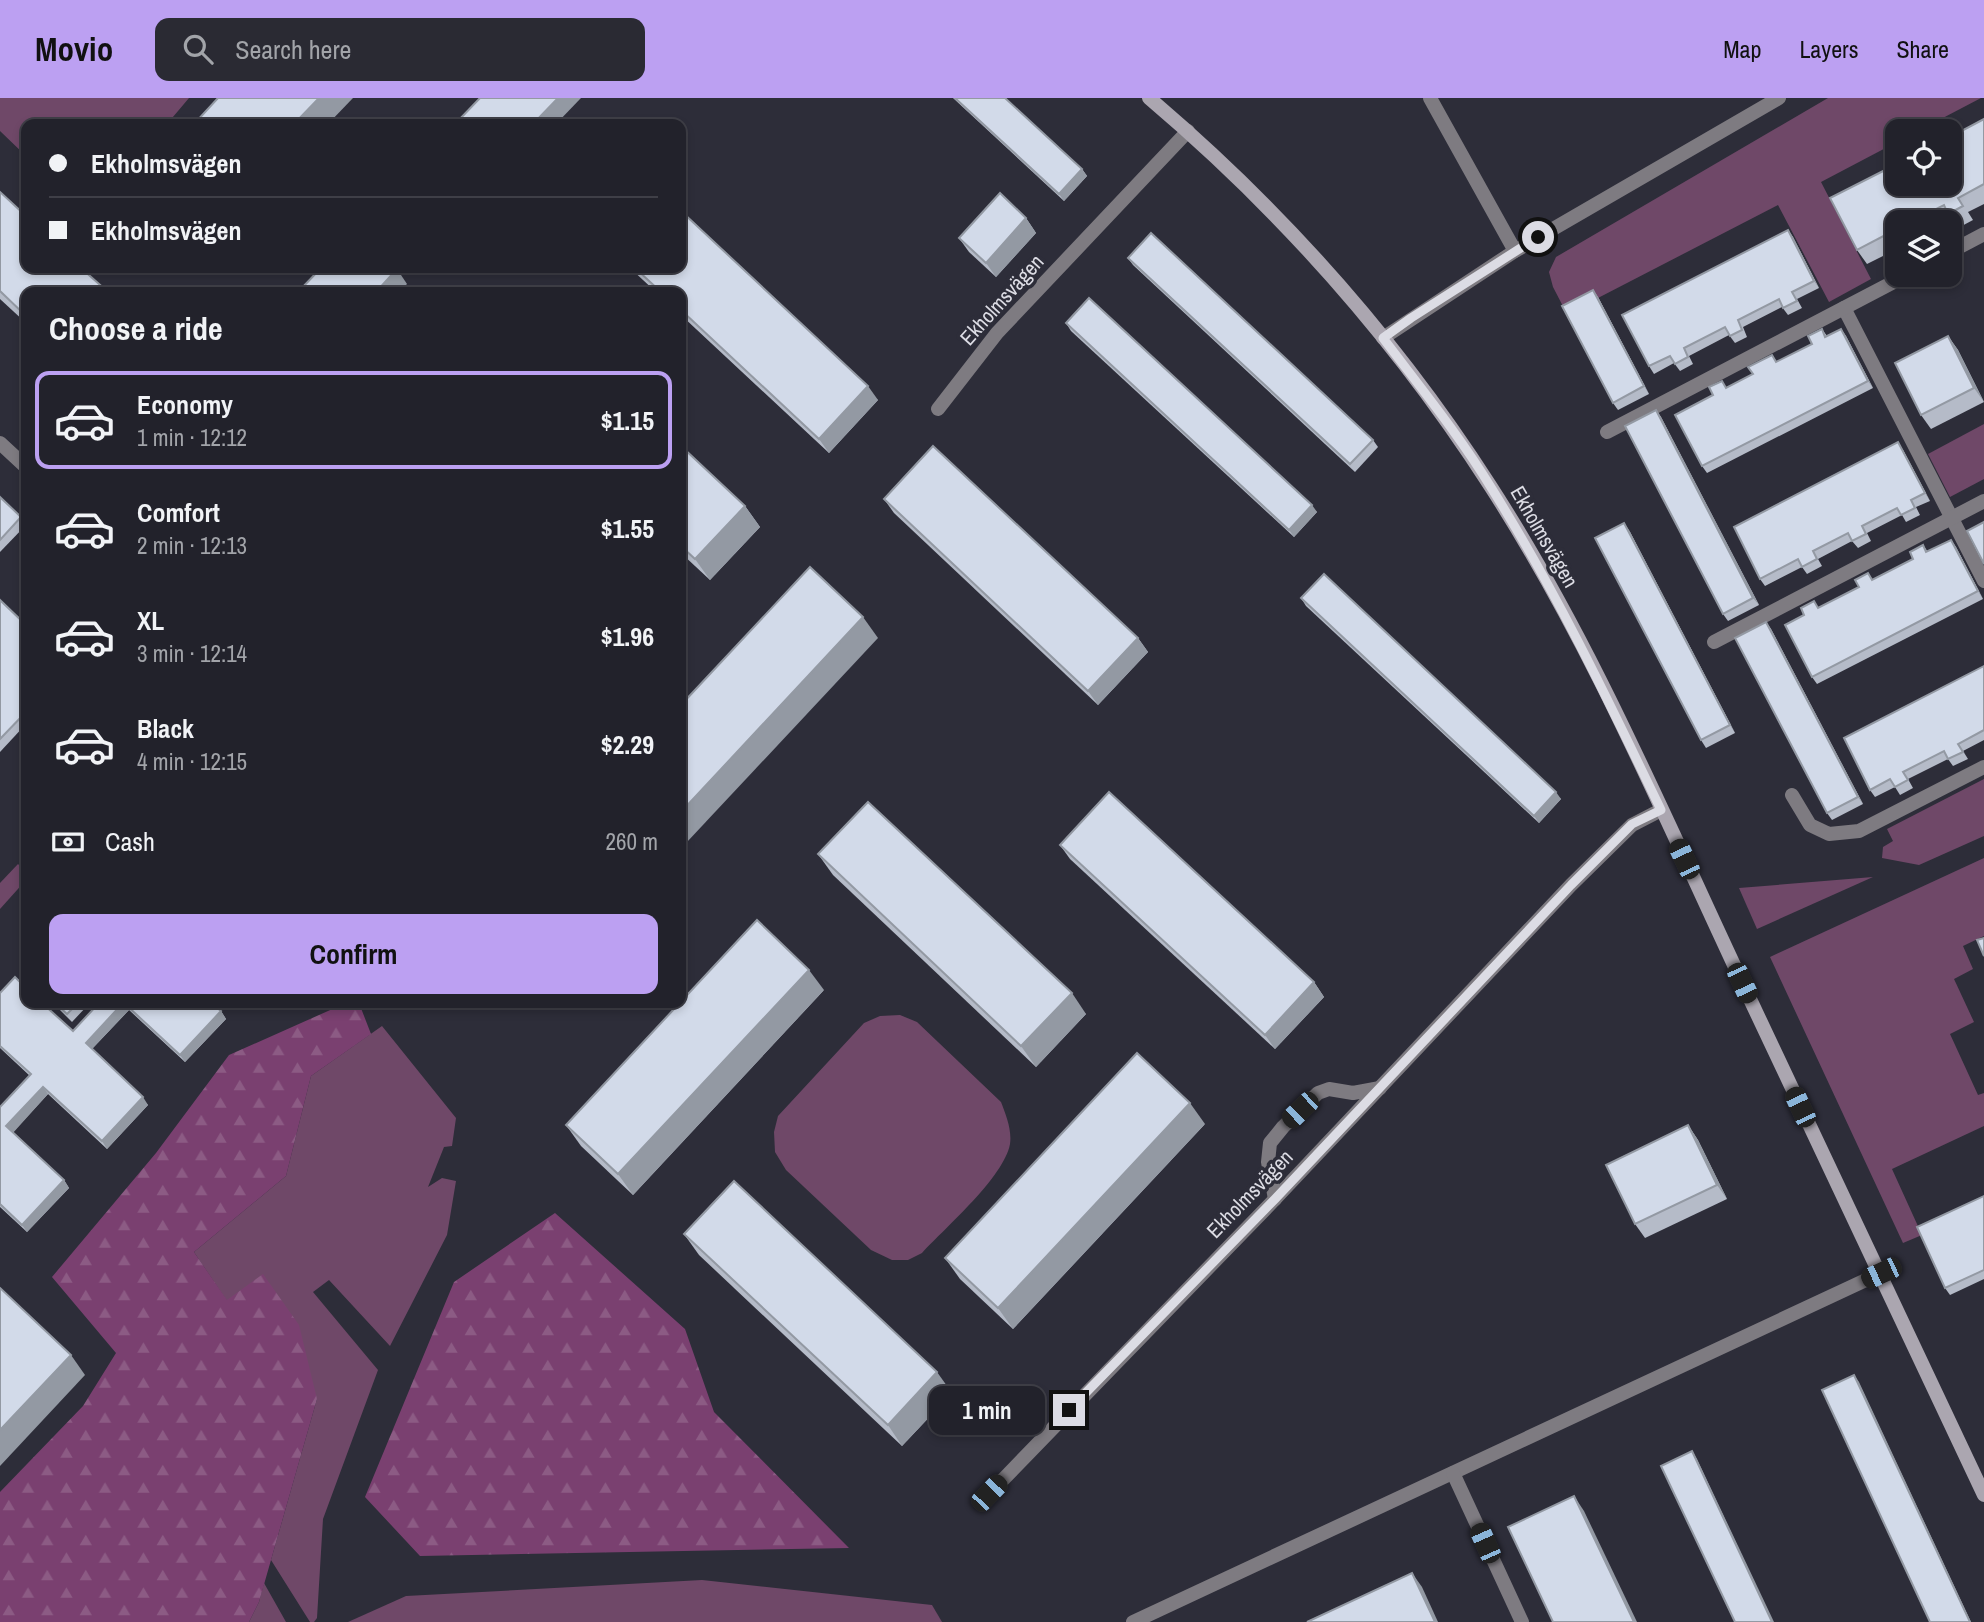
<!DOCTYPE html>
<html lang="en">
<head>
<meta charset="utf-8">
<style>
  :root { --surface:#22222b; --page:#2a2a33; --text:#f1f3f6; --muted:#a2a4a9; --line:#3f3f47; --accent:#bca0f2 }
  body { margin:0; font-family:"Archivo Narrow",sans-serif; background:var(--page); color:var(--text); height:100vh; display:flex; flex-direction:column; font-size:26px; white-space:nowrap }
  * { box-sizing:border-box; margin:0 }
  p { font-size:23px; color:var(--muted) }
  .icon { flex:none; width:38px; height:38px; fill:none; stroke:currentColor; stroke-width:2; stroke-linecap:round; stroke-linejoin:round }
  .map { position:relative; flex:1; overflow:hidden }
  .sheet { position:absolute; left:21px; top:189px; width:665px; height:721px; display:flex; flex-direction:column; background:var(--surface); border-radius:14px; box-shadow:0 4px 10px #0003,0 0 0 2px var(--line) }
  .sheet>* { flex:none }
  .banner { position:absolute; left:21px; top:21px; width:665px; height:154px; border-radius:14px; box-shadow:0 4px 10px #0003,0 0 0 2px var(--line); display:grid; align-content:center; height:154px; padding:0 28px; background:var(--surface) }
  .tools { position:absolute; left:1885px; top:21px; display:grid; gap:14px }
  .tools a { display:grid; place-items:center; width:77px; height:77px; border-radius:14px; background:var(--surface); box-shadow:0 4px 10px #0003,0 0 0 2px var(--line); font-size:35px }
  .end { position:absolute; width:32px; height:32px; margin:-16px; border:9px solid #dcdce4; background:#111; box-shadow:0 0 0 4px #111 }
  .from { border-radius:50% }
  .bubble { position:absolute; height:49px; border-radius:14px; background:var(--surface); box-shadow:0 4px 10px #0003,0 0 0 2px var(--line); font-size:23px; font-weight:700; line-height:49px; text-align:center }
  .car { position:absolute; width:21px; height:42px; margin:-21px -10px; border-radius:9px; box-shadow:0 0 5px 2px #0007; background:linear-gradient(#222 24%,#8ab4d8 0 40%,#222 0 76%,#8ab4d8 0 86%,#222 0) }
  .banner b { display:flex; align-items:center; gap:24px; height:66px; font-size:26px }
  .banner b+b { border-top:2px solid var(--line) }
  .banner i { width:18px; height:18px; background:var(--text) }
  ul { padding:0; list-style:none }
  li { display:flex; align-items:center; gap:21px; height:98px; margin:0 14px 10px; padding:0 14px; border:4px solid transparent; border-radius:14px }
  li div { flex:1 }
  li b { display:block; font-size:26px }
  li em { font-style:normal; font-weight:700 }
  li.selected { border-color:var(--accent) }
  li>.icon { width:63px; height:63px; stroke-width:1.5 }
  h2 { padding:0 28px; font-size:32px; line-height:84px }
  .pay { display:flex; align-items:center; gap:18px; height:77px; padding:0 28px; font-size:26px }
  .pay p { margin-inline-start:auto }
  .cta { display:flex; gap:14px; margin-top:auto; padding:14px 28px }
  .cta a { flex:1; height:80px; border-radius:14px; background:var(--accent); color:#111; font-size:28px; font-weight:700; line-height:80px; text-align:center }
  header { display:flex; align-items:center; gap:42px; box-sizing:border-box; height:98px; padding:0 35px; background:var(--accent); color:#111 }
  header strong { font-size:33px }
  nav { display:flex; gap:38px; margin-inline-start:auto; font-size:24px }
  .search { width:490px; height:63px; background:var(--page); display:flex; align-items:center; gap:18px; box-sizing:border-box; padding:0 24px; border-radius:14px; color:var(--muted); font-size:26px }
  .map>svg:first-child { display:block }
  .green { fill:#6f4868 }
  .forest { fill:url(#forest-firs) }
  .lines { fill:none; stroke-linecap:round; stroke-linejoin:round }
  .lane { stroke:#7e7b81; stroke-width:14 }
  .street { stroke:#7e7b81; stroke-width:14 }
  .secondary { stroke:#aba6b0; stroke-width:14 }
  .wall { fill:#b5bbc8 }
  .shaded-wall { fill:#9399a3 }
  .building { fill:#d2dae9; stroke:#9399a3; stroke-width:2 }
  .route { stroke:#dcdce4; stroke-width:9 }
  .labels { text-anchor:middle; stroke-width:7; stroke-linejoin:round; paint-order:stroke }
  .street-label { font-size:21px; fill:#dcdce4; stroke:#2d2d39 }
</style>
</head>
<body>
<header>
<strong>Movio</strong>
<div class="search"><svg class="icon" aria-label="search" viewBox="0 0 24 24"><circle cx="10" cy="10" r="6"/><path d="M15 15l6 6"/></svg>Search here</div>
<nav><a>Map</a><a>Layers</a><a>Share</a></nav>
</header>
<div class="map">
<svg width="1984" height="1524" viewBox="0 0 1984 1524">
  <defs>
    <pattern id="forest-firs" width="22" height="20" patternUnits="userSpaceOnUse" patternTransform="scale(1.75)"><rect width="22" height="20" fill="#7a4070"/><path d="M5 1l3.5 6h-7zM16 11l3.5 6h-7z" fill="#8c5b84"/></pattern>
  </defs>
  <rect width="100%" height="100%" fill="#2d2d39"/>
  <g class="green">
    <polygon points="0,0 189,0 167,26 26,26 26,58 0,33"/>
    <polygon points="1828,0 1981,0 1918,33 1897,33 1897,44 1821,84 1871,181 1829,204 1778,107 1567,216 1553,189 1549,174 1556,159"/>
    <polygon points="1984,326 1984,381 1950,399 1928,356"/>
    <polygon points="1984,681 1984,738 1919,767 1882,760 1883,749 1893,743 1887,731"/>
    <polygon points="1984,760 1984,838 1963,848 1973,871 1954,881 1974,924 1950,936 1978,997 1984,995 1984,1028 1892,1071 1922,1137 1903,1145 1770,859"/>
    <polygon points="18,766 26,774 26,782 0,811 0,785"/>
    <polygon points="1873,779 1757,831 1739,790"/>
    <path d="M900,917L917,924L1001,1004C1006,1017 1012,1032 1010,1046C1004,1079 946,1129 922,1155L908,1162H892L871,1152L786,1072L775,1054L774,1034L778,1018L864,925L880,918Z"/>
    <polygon points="382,928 456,1020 452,1048 444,1049 428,1089 442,1080 456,1083 447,1137 390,1248 329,1182 313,1194 378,1272 323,1421 317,1520 314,1524 310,1524 271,1462 317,1301 227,1203 194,1154 286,1078 311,978"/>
    <polygon points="702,1482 932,1507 942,1524 348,1524 406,1498"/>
    <polygon points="264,1485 286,1524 249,1524 259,1504"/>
  </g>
  <g class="forest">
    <polygon points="346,905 359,905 371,936 311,978 286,1078 194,1154 227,1202 263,1176 299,1227 317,1301 259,1504 249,1524 0,1524 0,1394 83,1308 116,1255 52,1179 156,1055 229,957"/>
    <polygon points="555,1115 685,1231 714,1314 849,1450 420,1458 365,1399 454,1184"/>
  </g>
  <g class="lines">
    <g class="lane">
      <polyline points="1430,0 1515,153"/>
      <polyline points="938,311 997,235 1188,33"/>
      <polyline points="1275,1101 1268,1064 1270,1045 1283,1029 1318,995 1329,991 1353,995 1380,990"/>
      <polyline points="990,1395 1275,1101 1571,787 1632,727 1661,712"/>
      <polyline points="1133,1524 1881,1175"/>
    </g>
    <g class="street">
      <polyline points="1950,154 1984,136"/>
      <polyline points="1844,210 1984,483"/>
      <polyline points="1383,240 1515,153 1779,0"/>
      <polyline points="1607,334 1907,177"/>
      <polyline points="0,345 26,369"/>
      <polyline points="1714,544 1984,403"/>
      <polyline points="1792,697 1810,727 1829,736 1859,733 1984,669"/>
      <polyline points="1453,1375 1522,1524"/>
    </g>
    <path class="secondary" d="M1149,0C1281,112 1398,244 1491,389C1591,544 1663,716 1741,882C1821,1054 1904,1225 1984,1397"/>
  </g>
  <g class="wall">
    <polygon points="953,0 1005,0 1082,71 1087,78 1064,103"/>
    <polygon points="1984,21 1984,106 1968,114 1973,122 1958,130 1953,122 1948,124 1897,124 1897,151 1867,166 1857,152"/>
    <polygon points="0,94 26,194 26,225 0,201"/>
    <polygon points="1026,120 1036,135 996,179 969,154 959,140"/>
    <polygon points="1788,132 1793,139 1819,190 1797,201 1802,210 1788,217 1782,209 1743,229 1747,239 1735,245 1729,237 1689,258 1693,266 1680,273 1674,265 1654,276 1649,268"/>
    <polygon points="1128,160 1373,342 1378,349 1355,374 1133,167"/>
    <polygon points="630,170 681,170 878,302 829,355 681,217 681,194 656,194"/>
    <polygon points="1593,192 1598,199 1649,296 1618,312 1613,305"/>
    <polygon points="1066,225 1317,414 1294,439 1071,233"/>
    <polygon points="1822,231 1827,238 1841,231 1846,238 1873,290 1707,375 1702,368 1753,276 1772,257 1777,264 1812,246"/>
    <polygon points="1948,238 1958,252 1984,304 1931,331 1921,317"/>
    <polygon points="1656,312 1661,319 1759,507 1728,523 1723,516"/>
    <polygon points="681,348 745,408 760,429 710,482 681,455"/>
    <polygon points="1903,352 1930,403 1916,409 1920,417 1906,424 1902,417 1867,435 1871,443 1858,450 1852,443 1818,461 1822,468 1807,476 1802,469 1765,488 1760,481"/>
    <polygon points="0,399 21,419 26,427 0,454"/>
    <polygon points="884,401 1138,540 1148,554 1098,607 894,415"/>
    <polygon points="1629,432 1735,635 1706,650 1701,642"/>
    <polygon points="1951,442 1956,449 1983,501 1817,586 1812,579 1819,510 1859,489 1868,475 1873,482 1913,461 1923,447 1928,454"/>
    <polygon points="1301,500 1561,701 1539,725 1306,508"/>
    <polygon points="0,502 26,527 26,626 0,654"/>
    <polygon points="1766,524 1771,531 1863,706 1832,722 1827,715"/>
    <polygon points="1984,568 1984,642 1963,653 1968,661 1953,668 1948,661 1908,681 1913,690 1900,697 1895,689 1875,699 1870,692"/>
    <polygon points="1060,747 1314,884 1324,899 1275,951 1070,761"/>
    <polygon points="818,756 1086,916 1036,969 833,777"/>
    <polygon points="824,892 633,1097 581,1048 566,1027"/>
    <polygon points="0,895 73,933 99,905 211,905 221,913 226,921 185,964 129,912 92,951 148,1007 107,1051 48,996 13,1034 64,1082 69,1090 27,1134 0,1109 0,1009 30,978 0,950"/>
    <polygon points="54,905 86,905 88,907 72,924 59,911"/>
    <polygon points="1205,1026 1013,1231 960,1181 945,1160"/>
    <polygon points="1688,1027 1698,1042 1727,1101 1645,1140 1635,1126"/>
    <polygon points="1984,1098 1984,1181 1950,1197 1945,1190"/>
    <polygon points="684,1136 952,1295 902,1348 699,1157"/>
  </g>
  <g class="shaded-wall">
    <polygon points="319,0 353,0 328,26 294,26"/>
    <polygon points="558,0 581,0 556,26 533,26"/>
    <polygon points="1082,71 1087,78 1064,103 1059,96"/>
    <polygon points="1026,120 1036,135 996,179 986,165"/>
    <polygon points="1788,132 1793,139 1819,190 1814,183"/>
    <polygon points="397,171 407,186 399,194 376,194"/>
    <polygon points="1593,192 1598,199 1649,296 1644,288"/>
    <polygon points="1841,231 1846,238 1873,290 1868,283"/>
    <polygon points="1948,238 1958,252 1984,304 1974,290"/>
    <polygon points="868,288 878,302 829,355 819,341"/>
    <polygon points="1656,312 1661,319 1759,507 1753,500"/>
    <polygon points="1898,344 1903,352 1930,403 1925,395"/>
    <polygon points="1312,407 1317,414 1294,439 1289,432"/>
    <polygon points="745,408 760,429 710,482 695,461"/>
    <polygon points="1624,425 1629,432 1735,635 1730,627"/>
    <polygon points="1951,442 1956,449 1983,501 1978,493"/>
    <polygon points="863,519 878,540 687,744 681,735 681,714"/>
    <polygon points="1766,524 1771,531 1863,706 1858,699"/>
    <polygon points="1138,540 1148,554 1098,607 1088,593"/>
    <polygon points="1556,694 1561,701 1539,725 1534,718"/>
    <polygon points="809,872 824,892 633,1097 618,1076"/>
    <polygon points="1314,884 1324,899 1275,951 1265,937"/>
    <polygon points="1072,895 1086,916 1036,969 1021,948"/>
    <polygon points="124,905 129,912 91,952 86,945"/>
    <polygon points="221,913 226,921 185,964 180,957"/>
    <polygon points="43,989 48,996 12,1036 6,1028"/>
    <polygon points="143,999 148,1007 107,1051 102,1043"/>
    <polygon points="1190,1005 1205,1026 1013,1231 998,1210"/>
    <polygon points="1688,1027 1698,1042 1727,1101 1717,1087"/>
    <polygon points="64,1082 69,1090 27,1134 22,1127"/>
    <polygon points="71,1257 85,1277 0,1368 0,1332"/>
    <polygon points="937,1274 952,1295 902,1348 888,1327"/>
    <polygon points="1854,1277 1859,1284 1971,1524 1970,1524"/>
    <polygon points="1692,1353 1697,1361 1774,1524 1772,1524"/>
    <polygon points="1574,1398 1584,1413 1637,1524 1634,1524"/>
    <polygon points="1412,1475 1422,1489 1438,1524 1435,1524"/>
  </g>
  <g class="building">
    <polygon points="218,0 319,0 294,26 194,26"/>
    <polygon points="480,0 558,0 533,26 455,26"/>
    <polygon points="955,0 1005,0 1082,71 1059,96"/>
    <polygon points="1984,21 1984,86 1958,100 1963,108 1948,116 1944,107 1910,124 1897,124 1897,137 1895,132 1857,152 1830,100 1897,66 1897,86 1950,86 1950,39"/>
    <polygon points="0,94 26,118 26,170 81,170 108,194 26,194 26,218 0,193"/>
    <polygon points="1000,95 1026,120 986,165 959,140"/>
    <polygon points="681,113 868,288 819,341 681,212 681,194 661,194 635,170 681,170"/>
    <polygon points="1788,132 1814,183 1792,194 1797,203 1783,210 1779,201 1738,222 1742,232 1730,238 1725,229 1684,250 1688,259 1675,266 1670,258 1649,268 1622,217"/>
    <polygon points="1151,135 1373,342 1350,366 1128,160"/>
    <polygon points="321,170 396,170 397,171 376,194 298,194"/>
    <polygon points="1593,192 1644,288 1613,305 1562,208"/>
    <polygon points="1089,200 1312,407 1289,432 1066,225"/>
    <polygon points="1822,231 1825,239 1841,231 1868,283 1702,368 1675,317 1713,297 1709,289 1722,283 1726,290 1753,276 1748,269 1772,257 1776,264 1812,246 1808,238"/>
    <polygon points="1948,238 1974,290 1921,317 1895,265"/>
    <polygon points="1656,312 1753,500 1723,516 1625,328"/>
    <polygon points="1898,344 1925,395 1911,402 1915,410 1901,417 1897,410 1862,428 1866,436 1852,443 1848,435 1813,453 1817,461 1802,469 1798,461 1760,481 1734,429"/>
    <polygon points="681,348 745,408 695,461 681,448"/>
    <polygon points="933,348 1138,540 1088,593 884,401"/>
    <polygon points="0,399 21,419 0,442"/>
    <polygon points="1984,424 1984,466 1967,433"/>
    <polygon points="1624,425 1730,627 1701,642 1595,440"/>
    <polygon points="1951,442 1978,493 1812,579 1785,527 1804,517 1801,510 1814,503 1818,510 1859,489 1855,482 1868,475 1872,482 1913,461 1910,454 1923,447 1926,454"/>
    <polygon points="810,469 863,519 681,714 681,607"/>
    <polygon points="1324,476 1556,694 1534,718 1301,500"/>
    <polygon points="0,502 26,527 26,614 0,641"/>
    <polygon points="1766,524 1858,699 1827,715 1735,540"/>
    <polygon points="1984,568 1984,632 1958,646 1963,654 1948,661 1944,653 1903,674 1908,682 1895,689 1890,681 1870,692 1844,640"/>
    <polygon points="1109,694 1314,884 1265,937 1060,747"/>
    <polygon points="868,704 1072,895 1021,948 818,756"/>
    <polygon points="757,822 809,872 618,1076 566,1027"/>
    <polygon points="1984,840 1984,858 1977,842"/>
    <polygon points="15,879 26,890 26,905 42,905 73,933 99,905 123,905 86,945 143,999 102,1043 43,989 6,1028 64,1082 22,1127 0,1106 0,1009 31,976 0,948 0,895"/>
    <polygon points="55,905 78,905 67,916"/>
    <polygon points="124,905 211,905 221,913 180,957"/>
    <polygon points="1137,955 1190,1005 998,1210 945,1160"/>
    <polygon points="1688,1027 1717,1087 1635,1126 1606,1067"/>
    <polygon points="734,1083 937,1274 888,1327 684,1136"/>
    <polygon points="1984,1098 1984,1172 1945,1190 1917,1129"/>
    <polygon points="0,1190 71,1257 0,1332"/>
    <polygon points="1854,1277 1970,1524 1930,1524 1822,1292"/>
    <polygon points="1692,1353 1772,1524 1735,1524 1661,1368"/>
    <polygon points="1574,1398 1634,1524 1553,1524 1508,1429"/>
    <polygon points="1412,1475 1435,1524 1307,1524"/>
  </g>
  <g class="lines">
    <path class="route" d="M1069,1312L1275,1101L1571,787L1632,726L1661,712C1608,602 1557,495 1492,391C1460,338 1420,289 1383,240L1411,220L1538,139"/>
  </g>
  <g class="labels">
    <g class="street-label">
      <text transform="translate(1002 202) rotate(-48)" y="7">Ekholmsvägen</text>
      <text transform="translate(1544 439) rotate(60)" y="7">Ekholmsvägen</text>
      <text transform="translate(1250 1096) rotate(-46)" y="7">Ekholmsvägen</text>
    </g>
  </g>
</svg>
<div class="tools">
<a><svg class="icon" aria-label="locate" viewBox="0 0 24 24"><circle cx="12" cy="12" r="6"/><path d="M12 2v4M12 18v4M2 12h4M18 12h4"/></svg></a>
<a><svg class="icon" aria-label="layers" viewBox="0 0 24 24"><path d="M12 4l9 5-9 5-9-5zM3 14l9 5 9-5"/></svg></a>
</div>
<i class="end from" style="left:1538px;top:139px"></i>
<i class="end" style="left:1069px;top:1312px"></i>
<div class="bubble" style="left:929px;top:1288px;width:116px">1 min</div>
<i class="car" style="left:1684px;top:761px;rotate:335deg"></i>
<i class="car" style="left:1742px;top:885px;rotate:155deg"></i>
<i class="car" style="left:1800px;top:1009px;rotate:335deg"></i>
<i class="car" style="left:1300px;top:1012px;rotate:226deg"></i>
<i class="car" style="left:1881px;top:1175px;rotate:245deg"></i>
<i class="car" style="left:989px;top:1395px;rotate:44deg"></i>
<i class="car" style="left:1485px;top:1445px;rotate:336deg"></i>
<div class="banner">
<b><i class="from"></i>Ekholmsvägen</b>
<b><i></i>Ekholmsvägen</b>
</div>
<section class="sheet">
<h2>Choose a ride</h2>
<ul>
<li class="selected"><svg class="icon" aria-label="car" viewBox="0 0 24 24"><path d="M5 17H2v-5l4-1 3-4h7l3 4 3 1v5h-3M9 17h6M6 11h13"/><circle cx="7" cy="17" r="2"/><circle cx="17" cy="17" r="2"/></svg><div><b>Economy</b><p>1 min · 12:12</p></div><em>$1.15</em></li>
<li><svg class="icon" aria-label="car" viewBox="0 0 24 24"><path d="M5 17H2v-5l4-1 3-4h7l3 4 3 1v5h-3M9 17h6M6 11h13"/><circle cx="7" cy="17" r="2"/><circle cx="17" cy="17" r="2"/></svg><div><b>Comfort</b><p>2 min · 12:13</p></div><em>$1.55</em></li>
<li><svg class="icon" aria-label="car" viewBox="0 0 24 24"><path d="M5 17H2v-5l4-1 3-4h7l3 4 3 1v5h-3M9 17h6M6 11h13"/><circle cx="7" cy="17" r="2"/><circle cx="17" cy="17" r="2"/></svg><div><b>XL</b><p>3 min · 12:14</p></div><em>$1.96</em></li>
<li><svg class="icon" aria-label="car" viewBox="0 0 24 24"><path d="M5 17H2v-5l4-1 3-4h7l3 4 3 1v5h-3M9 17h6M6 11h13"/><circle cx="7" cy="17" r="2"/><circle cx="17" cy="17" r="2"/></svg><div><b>Black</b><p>4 min · 12:15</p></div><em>$2.29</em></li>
</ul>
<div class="pay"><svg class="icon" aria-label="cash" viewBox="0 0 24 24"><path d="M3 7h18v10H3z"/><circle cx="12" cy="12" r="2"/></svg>Cash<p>260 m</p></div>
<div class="cta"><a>Confirm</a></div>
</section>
</div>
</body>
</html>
